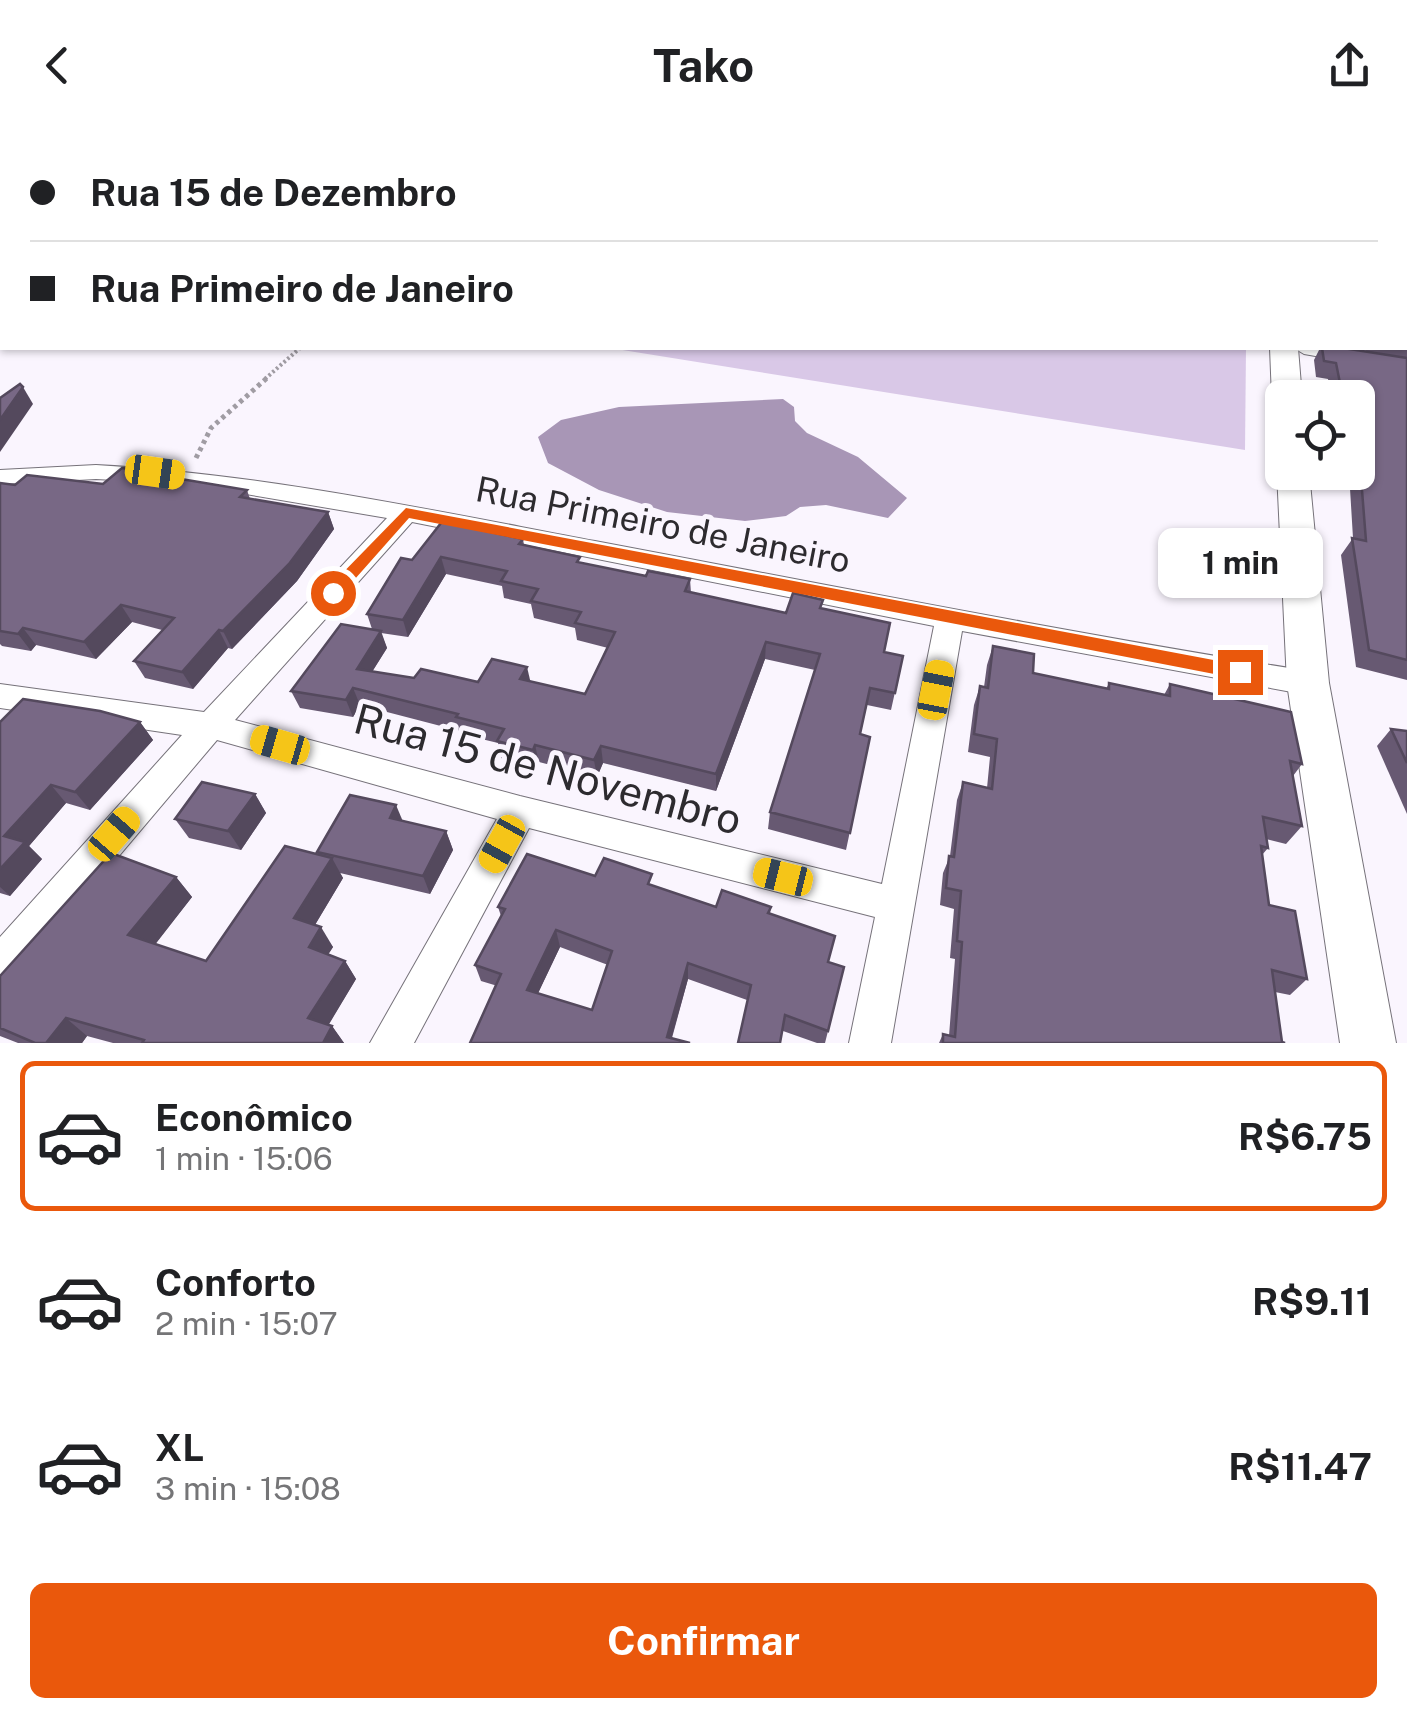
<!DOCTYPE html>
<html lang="pt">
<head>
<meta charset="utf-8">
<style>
  :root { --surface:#fff; --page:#f6f6f6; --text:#202124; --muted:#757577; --line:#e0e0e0; --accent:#ea580c }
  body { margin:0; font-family:"Public Sans",sans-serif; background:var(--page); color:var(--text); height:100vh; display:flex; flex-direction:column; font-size:38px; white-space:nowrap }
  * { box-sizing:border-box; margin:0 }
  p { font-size:32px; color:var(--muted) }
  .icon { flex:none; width:55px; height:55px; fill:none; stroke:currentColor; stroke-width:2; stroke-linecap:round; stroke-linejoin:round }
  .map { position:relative; height:913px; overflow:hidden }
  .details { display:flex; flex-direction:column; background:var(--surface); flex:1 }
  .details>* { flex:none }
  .banner { position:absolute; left:0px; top:0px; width:1408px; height:220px; box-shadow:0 2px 8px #0004; display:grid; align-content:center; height:220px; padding:0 30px; background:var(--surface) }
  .controls { position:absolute; left:1265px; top:250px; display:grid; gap:20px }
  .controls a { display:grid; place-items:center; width:110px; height:110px; border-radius:15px; background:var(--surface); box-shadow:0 2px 8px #0004; font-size:50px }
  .end { position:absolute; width:45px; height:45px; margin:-22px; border:12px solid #ea580c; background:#fff; box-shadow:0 0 0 5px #fff }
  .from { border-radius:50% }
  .bubble { position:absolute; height:70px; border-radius:15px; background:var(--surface); box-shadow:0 2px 8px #0004; font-size:32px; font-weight:700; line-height:70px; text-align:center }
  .car { position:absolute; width:30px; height:60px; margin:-30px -15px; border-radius:12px; box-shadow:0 0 8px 2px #0007; background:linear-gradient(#f5c518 24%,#345 0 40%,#f5c518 0 76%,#345 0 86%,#f5c518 0) }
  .banner b { display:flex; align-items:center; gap:35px; height:95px; font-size:38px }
  .banner b+b { border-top:2px solid var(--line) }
  .banner i { width:25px; height:25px; background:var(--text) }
  ul { padding:18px 0 0; list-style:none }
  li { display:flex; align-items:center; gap:30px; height:150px; margin:0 20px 15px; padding:0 10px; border:5px solid transparent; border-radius:15px }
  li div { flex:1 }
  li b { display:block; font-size:38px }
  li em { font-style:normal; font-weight:700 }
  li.on { border-color:var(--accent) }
  li>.icon { width:90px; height:90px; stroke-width:1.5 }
  .action { display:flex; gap:20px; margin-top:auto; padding:20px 30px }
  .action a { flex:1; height:115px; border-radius:15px; background:var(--accent); color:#fff; font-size:40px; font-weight:700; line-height:115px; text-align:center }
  header { display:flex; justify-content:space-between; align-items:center; height:130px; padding:0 30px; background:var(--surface); font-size:45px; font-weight:700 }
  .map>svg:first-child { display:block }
  .green { fill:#d9c8e7 }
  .water { fill:#a896b6 }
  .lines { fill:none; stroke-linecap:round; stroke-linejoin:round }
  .street-casing { stroke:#76727a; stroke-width:2 }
  .secondary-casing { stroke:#76727a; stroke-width:2 }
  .path-far1 { stroke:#a09ca3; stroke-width:4; stroke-dasharray:2.5 2.5; stroke-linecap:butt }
  .path { stroke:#a09ca3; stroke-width:5; stroke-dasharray:4 4; stroke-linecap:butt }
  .street { fill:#fff; fill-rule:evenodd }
  .secondary { fill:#fff; fill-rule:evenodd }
  .wall { fill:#675972; fill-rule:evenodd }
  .shaded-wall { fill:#54495d }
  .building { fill:#786885; stroke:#54495d; stroke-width:2.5; fill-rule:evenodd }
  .route { fill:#ea580c }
  .labels { text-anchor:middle; stroke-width:10; stroke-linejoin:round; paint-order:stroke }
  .street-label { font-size:35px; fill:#2d2b2f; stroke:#faf5fe }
  .near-street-label { font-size:42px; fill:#2d2b2f; stroke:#faf5fe }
</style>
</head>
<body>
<header><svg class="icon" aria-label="back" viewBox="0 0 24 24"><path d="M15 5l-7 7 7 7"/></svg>Tako<svg class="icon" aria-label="share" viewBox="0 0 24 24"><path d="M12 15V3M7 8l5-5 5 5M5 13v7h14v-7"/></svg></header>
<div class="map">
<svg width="1407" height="913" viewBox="0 0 1407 913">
  <rect width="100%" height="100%" fill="#faf5fe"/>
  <polygon class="green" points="610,218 1246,218 1245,320"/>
  <polygon class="water" points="783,269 794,277 795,291 807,303 858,327 907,368 888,388 826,375 800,377 786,386 745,391 667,382 599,360 548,333 538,307 561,290 619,277"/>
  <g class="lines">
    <defs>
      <g id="street">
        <polygon points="1294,218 1336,218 1407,230 1407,242 1304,224"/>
        <path d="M96,335C264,344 430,380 595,411C833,456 1069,503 1308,541L1319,545L1323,553L1319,561L1308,565L962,501L891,913H849L875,787L529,698L414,913H370L497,689L217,610L14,850L0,855V807L182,605L0,578V554L204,582L387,388L186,354L96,349L0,354V340ZM412,392L934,496L882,754L520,666L235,590Z"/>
      </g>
      <g id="secondary">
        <polygon points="1256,0 1274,0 1275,2 1257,2"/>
        <polygon points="1270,218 1298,218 1302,268 1282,268 1282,276 1272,268"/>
        <polygon points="1281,335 1282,342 1309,342 1329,553 1396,913 1340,913 1287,553 1277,342"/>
      </g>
    </defs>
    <use href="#street" class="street-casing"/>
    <use href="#secondary" class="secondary-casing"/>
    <g class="path-far1">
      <polyline points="399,2 404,0"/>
      <polyline points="265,249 300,218"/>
    </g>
    <polyline class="path" points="196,328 211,298 268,247"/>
    <use href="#street" class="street"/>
    <use href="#secondary" class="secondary"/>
  </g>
  <g class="wall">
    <polygon points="880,0 914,0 912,2"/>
    <polygon points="1296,0 1407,0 1405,2 1300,2"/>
    <polygon points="1405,55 1407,61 1407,550 1356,537 1341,425 1353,408 1349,342 1358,342 1358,268 1331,268 1328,249 1316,247 1314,230 1320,218 1343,218 1386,225 1352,218 1405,218"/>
    <polygon points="167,343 169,347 247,360 250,369 328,382 334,399 297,451 232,519 228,518 193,559 145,548 134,531 162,500 132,492 96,529 36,515 31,521 2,516 0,514 0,353 15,355 103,354"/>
    <path d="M523,409L524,415L580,433L646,446L690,449L691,463L786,483L822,479L884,522L903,526L891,580L867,575L860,605L870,607L846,720L768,699L770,682L815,540L765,529L716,661L603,633L597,647L539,632L536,637L501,628L498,613L461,604L460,601L360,575L353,587L300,578L291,561L372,499L367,484L412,430ZM446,444L502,456L504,468L531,474L534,488L575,498L577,510L608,518L585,564L530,551L478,552L414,548L372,542L387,518L381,503L408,507Z"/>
    <polygon points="993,516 1033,543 1106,559 1109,553 1164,565 1170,554 1302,634 1293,646 1302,696 1286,714 1266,709 1268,718 1262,725 1269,775 1307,849 1290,865 1275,862 1282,912 1285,913 939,913 943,904 949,906 955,829 950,828 954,779 940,775 943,743 950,726 957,670 963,652 987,658 990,627 968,622 974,575 980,556 984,557 987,535"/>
    <polygon points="0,592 140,592 153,610 90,680 66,673 29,716 42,729 10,766 0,763"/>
    <polygon points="1391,599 1407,601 1407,684 1377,616"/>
    <polygon points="255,664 266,683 241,720 189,708 175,689"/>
    <polygon points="403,691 446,701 453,720 430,764 340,743 343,748 315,795 333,817 328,824 345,831 356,849 328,895 332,896 344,913 113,913 87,906 82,913 18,913 0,906 0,846 176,747 192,767 155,814 206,831 318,724 317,722"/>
    <path d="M595,746L653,756L716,777H771L770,784L829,832L844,837L825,913H817L783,901L747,870L688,849L672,908L481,851L475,835L501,786L498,777ZM560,817L608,835L592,880L538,863Z"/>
  </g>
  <g class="shaded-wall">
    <polygon points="23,257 33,274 0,322 0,290"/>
    <polygon points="328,382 334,399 297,451 232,519 223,501"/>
    <polygon points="441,427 446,444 408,507 403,490"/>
    <polygon points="121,475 132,492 96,529 84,512"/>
    <polygon points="23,498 36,515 31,521 18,504"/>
    <polygon points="219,500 228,518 193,559 182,542"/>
    <polygon points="381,501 387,518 363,556 357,539"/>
    <polygon points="766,512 765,529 716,661 716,644"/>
    <polygon points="527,537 531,554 520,549"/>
    <polygon points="353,558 360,575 353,587 346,570"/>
    <polygon points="140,592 153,610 90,680 75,662"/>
    <polygon points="535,615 539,632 536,637 533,620"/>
    <polygon points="601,616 603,633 597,647 594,630"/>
    <polygon points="51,655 66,673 29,716 42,729 10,766 0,757 0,739 4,706"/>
    <polygon points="255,664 266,683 241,720 228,701"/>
    <polygon points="396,675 404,694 390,688"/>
    <polygon points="446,701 453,720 430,764 423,746"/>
    <polygon points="332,728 343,748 307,808 294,788"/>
    <polygon points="176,747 192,767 147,825 128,805"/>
    <polygon points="321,797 333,817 321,836 309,817"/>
    <polygon points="556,800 560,817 532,876 527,860"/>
    <polygon points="345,831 356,849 322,906 308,888"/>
    <polygon points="688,833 688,849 670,913 667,907"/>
    <polygon points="66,888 87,906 82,913 46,913"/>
    <polygon points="332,896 344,913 323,913"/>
  </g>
  <g class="building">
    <rect x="984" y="0" width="34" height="2"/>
    <polygon points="1319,0 1407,0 1407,38 1405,39 1405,2 1319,2"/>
    <polygon points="1405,55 1407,61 1407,212 1405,211"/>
    <polygon points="1322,218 1343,218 1407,228 1407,530 1369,520 1352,408 1366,411 1359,322 1358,322 1358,268 1343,268 1336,233 1324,231"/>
    <polygon points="20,254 23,257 0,290 0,268"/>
    <polygon points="122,338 167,343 163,346 247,360 240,367 328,382 289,434 223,501 219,500 182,542 134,531 174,488 121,475 84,512 23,498 18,504 0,501 0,353 15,355 27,345 103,354"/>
    <polygon points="445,388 454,394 523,409 519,414 580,427 577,432 646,446 648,441 690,449 685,461 786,483 793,463 823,470 820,478 890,493 884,522 903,526 895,563 870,558 860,604 870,607 850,703 770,682 820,524 766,512 716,644 601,616 594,630 535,615 533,620 497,611 504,599 456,587 458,584 353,558 346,570 291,561 341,494 381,501 357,539 414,548 421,539 478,552 492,529 527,537 520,549 585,564 615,502 575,493 581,482 531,471 538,459 501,451 507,441 441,427 403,490 367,484 401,428 412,430"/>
    <polygon points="993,516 1034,524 1033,543 1109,559 1109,553 1170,566 1170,554 1291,582 1302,634 1290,631 1302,696 1263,687 1268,718 1261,716 1269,775 1295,781 1307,849 1272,840 1282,912 1285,913 943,913 943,904 955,907 962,812 957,811 961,761 946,758 949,726 954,727 963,652 992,659 997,609 974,604 980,556 988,558"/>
    <polygon points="23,569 100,581 140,592 75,662 51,655 4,706 25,712 0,739 0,592"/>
    <polygon points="1391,599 1407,601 1407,633"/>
    <polygon points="202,652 255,664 228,701 175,689"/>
    <polygon points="350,665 396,675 390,688 446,701 423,746 317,722"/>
    <polygon points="285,716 332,728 294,788 321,797 309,817 345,831 308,888 332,896 323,913 142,913 144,910 66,888 46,913 35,913 0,898 0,846 111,723 176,747 128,805 206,831"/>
    <path d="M527,724L595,746L604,728L652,744L648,754L716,777L722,760L771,777L768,783L835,806L828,832L844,837L828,901L785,885L780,913H738L751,855L688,833L667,907L690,913H470L501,844L475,835L505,779L498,777ZM556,800L612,821L592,880L527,860Z"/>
  </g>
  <polygon class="route" points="406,378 1240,535 1248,542 1240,549 409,388 339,467 327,467 327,459"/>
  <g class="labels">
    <g class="street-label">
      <text transform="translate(663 395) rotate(11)" y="12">Rua Primeiro de Janeiro</text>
    </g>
    <g class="near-street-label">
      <text transform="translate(548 639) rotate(15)" y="15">Rua 15 de Novembro</text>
    </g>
  </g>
</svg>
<div class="controls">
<a><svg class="icon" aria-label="locate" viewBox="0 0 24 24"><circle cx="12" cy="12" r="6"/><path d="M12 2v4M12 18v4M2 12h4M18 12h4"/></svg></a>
</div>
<i class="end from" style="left:333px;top:463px"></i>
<i class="end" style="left:1240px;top:542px"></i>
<div class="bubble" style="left:1158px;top:398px;width:165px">1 min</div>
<i class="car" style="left:155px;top:342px;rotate:98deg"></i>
<i class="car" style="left:936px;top:560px;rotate:11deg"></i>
<i class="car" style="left:280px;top:615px;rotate:286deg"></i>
<i class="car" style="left:114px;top:704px;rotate:41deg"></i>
<i class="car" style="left:502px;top:714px;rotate:209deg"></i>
<i class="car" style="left:783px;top:747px;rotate:284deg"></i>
<div class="banner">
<b><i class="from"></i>Rua 15 de Dezembro</b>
<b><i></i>Rua Primeiro de Janeiro</b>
</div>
</div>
<section class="details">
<ul>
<li class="on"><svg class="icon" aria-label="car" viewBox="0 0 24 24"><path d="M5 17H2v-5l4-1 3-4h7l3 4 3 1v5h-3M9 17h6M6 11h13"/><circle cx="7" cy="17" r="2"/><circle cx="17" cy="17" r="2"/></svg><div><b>Econômico</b><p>1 min · 15:06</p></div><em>R$6.75</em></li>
<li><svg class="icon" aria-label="car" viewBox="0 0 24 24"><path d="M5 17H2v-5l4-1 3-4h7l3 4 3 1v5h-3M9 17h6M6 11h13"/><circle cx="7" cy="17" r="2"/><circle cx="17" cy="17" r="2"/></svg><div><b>Conforto</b><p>2 min · 15:07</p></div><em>R$9.11</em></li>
<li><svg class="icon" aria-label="car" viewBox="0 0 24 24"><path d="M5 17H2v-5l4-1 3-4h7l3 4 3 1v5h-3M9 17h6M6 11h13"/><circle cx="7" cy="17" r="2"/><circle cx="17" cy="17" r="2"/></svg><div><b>XL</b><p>3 min · 15:08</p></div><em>R$11.47</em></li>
</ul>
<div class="action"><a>Confirmar</a></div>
</section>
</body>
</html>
